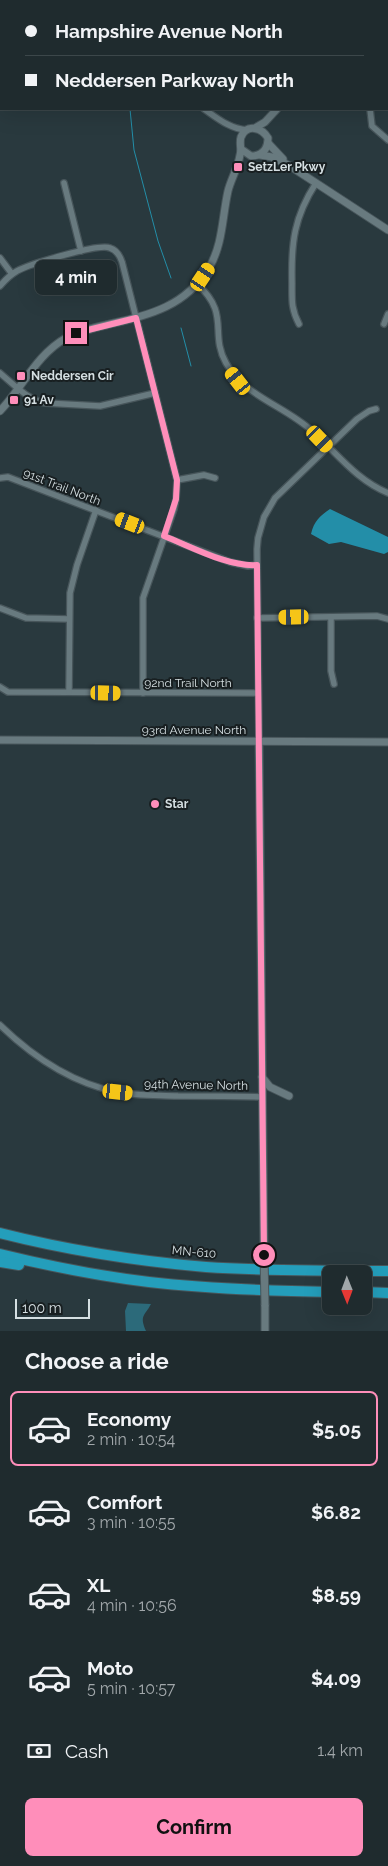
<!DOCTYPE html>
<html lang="en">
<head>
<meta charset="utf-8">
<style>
  :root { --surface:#1f2b2e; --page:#2c373a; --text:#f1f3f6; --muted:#a1a7aa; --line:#3c474a; --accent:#ff8eba }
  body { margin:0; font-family:Raleway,sans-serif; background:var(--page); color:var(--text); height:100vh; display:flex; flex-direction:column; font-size:19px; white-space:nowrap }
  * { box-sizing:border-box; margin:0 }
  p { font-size:16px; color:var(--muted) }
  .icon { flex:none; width:28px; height:28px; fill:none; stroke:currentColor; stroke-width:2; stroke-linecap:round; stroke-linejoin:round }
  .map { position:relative; height:1331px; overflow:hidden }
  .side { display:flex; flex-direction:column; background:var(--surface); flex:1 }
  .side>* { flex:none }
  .hud { position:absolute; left:0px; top:0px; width:389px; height:110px; box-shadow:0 5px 20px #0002,0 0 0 1px var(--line); display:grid; align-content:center; height:110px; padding:0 25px; background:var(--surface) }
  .needle { width:32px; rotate:179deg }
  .tools { position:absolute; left:322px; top:1265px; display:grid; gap:10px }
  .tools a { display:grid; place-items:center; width:50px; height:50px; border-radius:8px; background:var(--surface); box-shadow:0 5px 20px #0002,0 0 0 1px var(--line); font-size:25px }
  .scale { position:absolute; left:15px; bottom:12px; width:75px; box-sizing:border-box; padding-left:5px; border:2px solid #d5dfe2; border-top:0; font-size:14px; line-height:18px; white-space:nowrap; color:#d5dfe2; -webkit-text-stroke:4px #181f21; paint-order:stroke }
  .end { position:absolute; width:22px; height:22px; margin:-11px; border:6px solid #ff8eba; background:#111; box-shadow:0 0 0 2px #111 }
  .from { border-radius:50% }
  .bubble { position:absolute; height:35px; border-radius:8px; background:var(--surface); box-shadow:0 5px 20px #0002,0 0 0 1px var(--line); font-size:16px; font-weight:700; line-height:35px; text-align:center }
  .car { position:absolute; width:15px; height:30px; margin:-15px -8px; border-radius:6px; box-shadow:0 0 4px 1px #0007; background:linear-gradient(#f5c518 24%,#345 0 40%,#f5c518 0 76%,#345 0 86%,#f5c518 0) }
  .hud b { display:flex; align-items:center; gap:18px; height:48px; font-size:19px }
  .hud b+b { border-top:1px solid var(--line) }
  .hud i { width:12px; height:12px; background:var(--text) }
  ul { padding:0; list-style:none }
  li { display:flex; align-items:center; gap:15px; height:75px; margin:0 10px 8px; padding:0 15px; border:2px solid transparent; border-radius:8px }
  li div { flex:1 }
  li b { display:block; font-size:19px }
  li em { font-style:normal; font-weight:700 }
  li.on { border-color:var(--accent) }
  li>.icon { width:45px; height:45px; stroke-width:1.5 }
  h2 { padding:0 25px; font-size:22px; line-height:60px }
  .pay { display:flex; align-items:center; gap:12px; height:55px; padding:0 25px; font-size:19px }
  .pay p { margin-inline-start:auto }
  .action { display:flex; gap:10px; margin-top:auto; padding:10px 25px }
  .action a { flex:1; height:58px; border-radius:8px; background:var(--accent); color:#111; font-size:20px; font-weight:700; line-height:58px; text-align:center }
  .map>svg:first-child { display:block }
  .green { fill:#2c6a7a }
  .water { fill:#238ea8 }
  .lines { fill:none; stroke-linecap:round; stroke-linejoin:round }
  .stream { stroke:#238ea8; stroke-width:1 }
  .minor-casing { stroke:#47555a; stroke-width:8 }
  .tertiary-casing { stroke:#47555a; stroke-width:9 }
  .motorway-casing { stroke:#47555a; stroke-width:12 }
  .minor { stroke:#687a7f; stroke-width:5.5 }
  .tertiary { stroke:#687a7f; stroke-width:7 }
  .motorway { stroke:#249ebb; stroke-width:10 }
  .tertiary-bridge-casing { stroke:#47555a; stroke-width:9; stroke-linecap:butt }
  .tertiary-bridge { stroke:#687a7f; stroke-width:7 }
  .route { stroke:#ff8eba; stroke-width:6 }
  .poi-dot { fill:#ff8eba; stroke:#181f21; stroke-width:2 }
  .labels { text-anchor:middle; stroke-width:4; stroke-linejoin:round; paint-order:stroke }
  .poi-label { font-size:12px; font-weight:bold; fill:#d5dfe2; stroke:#181f21; text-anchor:start }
  .street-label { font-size:12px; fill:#d5dfe2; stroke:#181f21 }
</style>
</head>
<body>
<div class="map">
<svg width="388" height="1331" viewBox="0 0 388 1331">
  <rect width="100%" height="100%" fill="#29393e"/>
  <path class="green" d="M128,1303L151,1304C145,1316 139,1315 146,1331H126L125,1311Z"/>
  <path class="water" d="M330,509L388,537V552L384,554L341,542L329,544L311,534C314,521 320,516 330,509Z"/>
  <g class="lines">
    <g class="stream">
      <polyline points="130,109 134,150 158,241 171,278"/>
      <polyline points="181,328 191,366"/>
    </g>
    <defs>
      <g id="minor">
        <polyline points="130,0 131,1"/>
        <polyline points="67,1 68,0"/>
        <polyline points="160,1 162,0"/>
        <polyline points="0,21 1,23"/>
        <polyline points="0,45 1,44"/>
        <polyline points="0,107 1,107"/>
        <path d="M204,109C217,118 230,129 247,130"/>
        <polyline points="370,109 372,126 388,140"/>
        <polyline points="64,183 81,251"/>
        <polyline points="0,258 12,274"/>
        <path d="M197,284C231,314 209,333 226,363C244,396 285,406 312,431C337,453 356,480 388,493"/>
        <path d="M0,286C5,280 10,275 17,271C30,264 99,243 110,248C117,250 120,256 122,262L177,480L176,499L174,509L143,598V693"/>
        <path d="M299,324C291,309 292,300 292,283C291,243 294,217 316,183"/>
        <polyline points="384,324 388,314"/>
        <path d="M0,373C13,384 28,400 45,403L100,406L155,393"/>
        <polyline points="0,478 8,477 230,562 248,566 257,565"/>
        <polyline points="177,480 204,475 215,478"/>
        <polyline points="0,608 26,618 69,619"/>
        <polyline points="331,617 331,671 334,684"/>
        <polyline points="257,618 377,616 388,619"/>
        <polyline points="0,687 8,692 258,693"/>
        <polyline points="69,692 70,593 77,565 96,510"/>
        <polyline points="259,741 257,549 258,538 264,517 275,498 357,419 369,411 376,409"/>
        <path d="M0,1025C33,1057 71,1083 117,1092C137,1096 158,1095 178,1096C206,1096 234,1096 262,1097"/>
      </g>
      <g id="tertiary">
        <polyline points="355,1 356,0"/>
        <polyline points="255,128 265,122 277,109"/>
        <polyline points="268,143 283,159"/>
        <polyline points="260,155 272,157 290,166 388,230"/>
        <path d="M0,411C23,387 36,355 66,338C79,332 92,328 106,325C148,315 184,308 209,268C223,244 222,218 228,191C231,179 238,168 240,155C242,149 239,143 241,137C247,123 262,128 268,138C268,149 263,156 251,156L241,149"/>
        <polyline points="0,740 388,742"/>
        <polyline points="259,741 264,1255"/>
        <polyline points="262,1077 270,1087 289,1096"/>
        <polyline points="265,1305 265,1331"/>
      </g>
      <g id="motorway">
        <path d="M0,1233C67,1250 137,1261 206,1267C266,1271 327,1271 388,1271"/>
        <path d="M0,1254C49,1266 99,1276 149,1282C210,1289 270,1291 331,1292"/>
        <polyline points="0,1262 19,1265"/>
        <polyline points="364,1292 388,1293"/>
      </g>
    </defs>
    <use href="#minor" class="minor-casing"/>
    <use href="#tertiary" class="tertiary-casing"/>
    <use href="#motorway" class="motorway-casing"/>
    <use href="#minor" class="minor"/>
    <use href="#tertiary" class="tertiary"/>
    <use href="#motorway" class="motorway"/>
    <defs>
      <polyline id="tertiary-bridge" points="264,1255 265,1305"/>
    </defs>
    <use href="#tertiary-bridge" class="tertiary-bridge-casing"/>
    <use href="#tertiary-bridge" class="tertiary-bridge"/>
  </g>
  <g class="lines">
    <path class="route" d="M76,333L136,318L177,480L176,499L164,536C192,547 228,567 257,565L264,1255"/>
  </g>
  <g class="poi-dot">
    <rect x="233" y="162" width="10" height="10" rx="2.5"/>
    <rect x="16" y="371" width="10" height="10" rx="2.5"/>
    <rect x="9" y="395" width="10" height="10" rx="2.5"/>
    <circle cx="155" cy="804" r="5"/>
  </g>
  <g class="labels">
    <g class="poi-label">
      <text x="248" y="171">SetzLer Pkwy</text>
      <text x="31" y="380">Neddersen Cir</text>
      <text x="24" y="404">91 Av</text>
      <text x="165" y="808">Star</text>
    </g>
    <g class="street-label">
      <text transform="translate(62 487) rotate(21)" y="4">91st Trail North</text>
      <text x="188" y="687">92nd Trail North</text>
      <text x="194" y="734">93rd Avenue North</text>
      <text transform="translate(196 1085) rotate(1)" y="4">94th Avenue North</text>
      <text transform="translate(194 1252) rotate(5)" y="4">MN-610</text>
    </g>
  </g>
</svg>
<div class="tools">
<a><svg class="needle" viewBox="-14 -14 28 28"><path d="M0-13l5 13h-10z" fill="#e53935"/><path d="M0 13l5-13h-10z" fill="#a1a7aa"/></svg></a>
</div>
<div class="scale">100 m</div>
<i class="end from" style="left:264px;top:1255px"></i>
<i class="end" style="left:76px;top:333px"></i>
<div class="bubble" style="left:35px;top:260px;width:82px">4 min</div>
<i class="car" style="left:203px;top:277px;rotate:34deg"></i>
<i class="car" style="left:238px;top:381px;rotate:322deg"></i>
<i class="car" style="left:320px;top:439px;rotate:136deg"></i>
<i class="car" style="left:130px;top:523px;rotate:291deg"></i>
<i class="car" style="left:294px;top:617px;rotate:269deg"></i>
<i class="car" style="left:106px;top:693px;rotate:91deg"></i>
<i class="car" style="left:118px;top:1092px;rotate:96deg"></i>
<div class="hud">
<b><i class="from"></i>Hampshire Avenue North</b>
<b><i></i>Neddersen Parkway North</b>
</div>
</div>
<section class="side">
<h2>Choose a ride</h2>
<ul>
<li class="on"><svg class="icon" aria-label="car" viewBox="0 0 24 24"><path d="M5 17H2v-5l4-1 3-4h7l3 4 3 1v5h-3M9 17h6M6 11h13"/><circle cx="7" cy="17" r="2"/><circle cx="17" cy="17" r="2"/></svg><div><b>Economy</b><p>2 min · 10:54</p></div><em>$5.05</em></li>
<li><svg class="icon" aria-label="car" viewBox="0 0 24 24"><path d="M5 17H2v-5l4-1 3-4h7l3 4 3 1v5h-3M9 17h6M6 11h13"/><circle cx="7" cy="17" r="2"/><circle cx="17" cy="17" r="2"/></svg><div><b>Comfort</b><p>3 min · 10:55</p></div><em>$6.82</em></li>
<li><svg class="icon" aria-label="car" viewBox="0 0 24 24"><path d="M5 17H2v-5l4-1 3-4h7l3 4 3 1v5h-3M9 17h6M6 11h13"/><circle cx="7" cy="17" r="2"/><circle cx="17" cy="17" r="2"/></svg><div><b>XL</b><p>4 min · 10:56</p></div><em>$8.59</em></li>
<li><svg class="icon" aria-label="car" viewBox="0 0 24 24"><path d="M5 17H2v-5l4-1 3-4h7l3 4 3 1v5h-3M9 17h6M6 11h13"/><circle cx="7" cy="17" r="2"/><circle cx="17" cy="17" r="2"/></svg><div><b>Moto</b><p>5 min · 10:57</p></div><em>$4.09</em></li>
</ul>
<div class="pay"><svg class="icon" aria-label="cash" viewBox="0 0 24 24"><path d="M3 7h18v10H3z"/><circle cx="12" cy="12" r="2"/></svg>Cash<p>1.4 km</p></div>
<div class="action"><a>Confirm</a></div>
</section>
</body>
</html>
